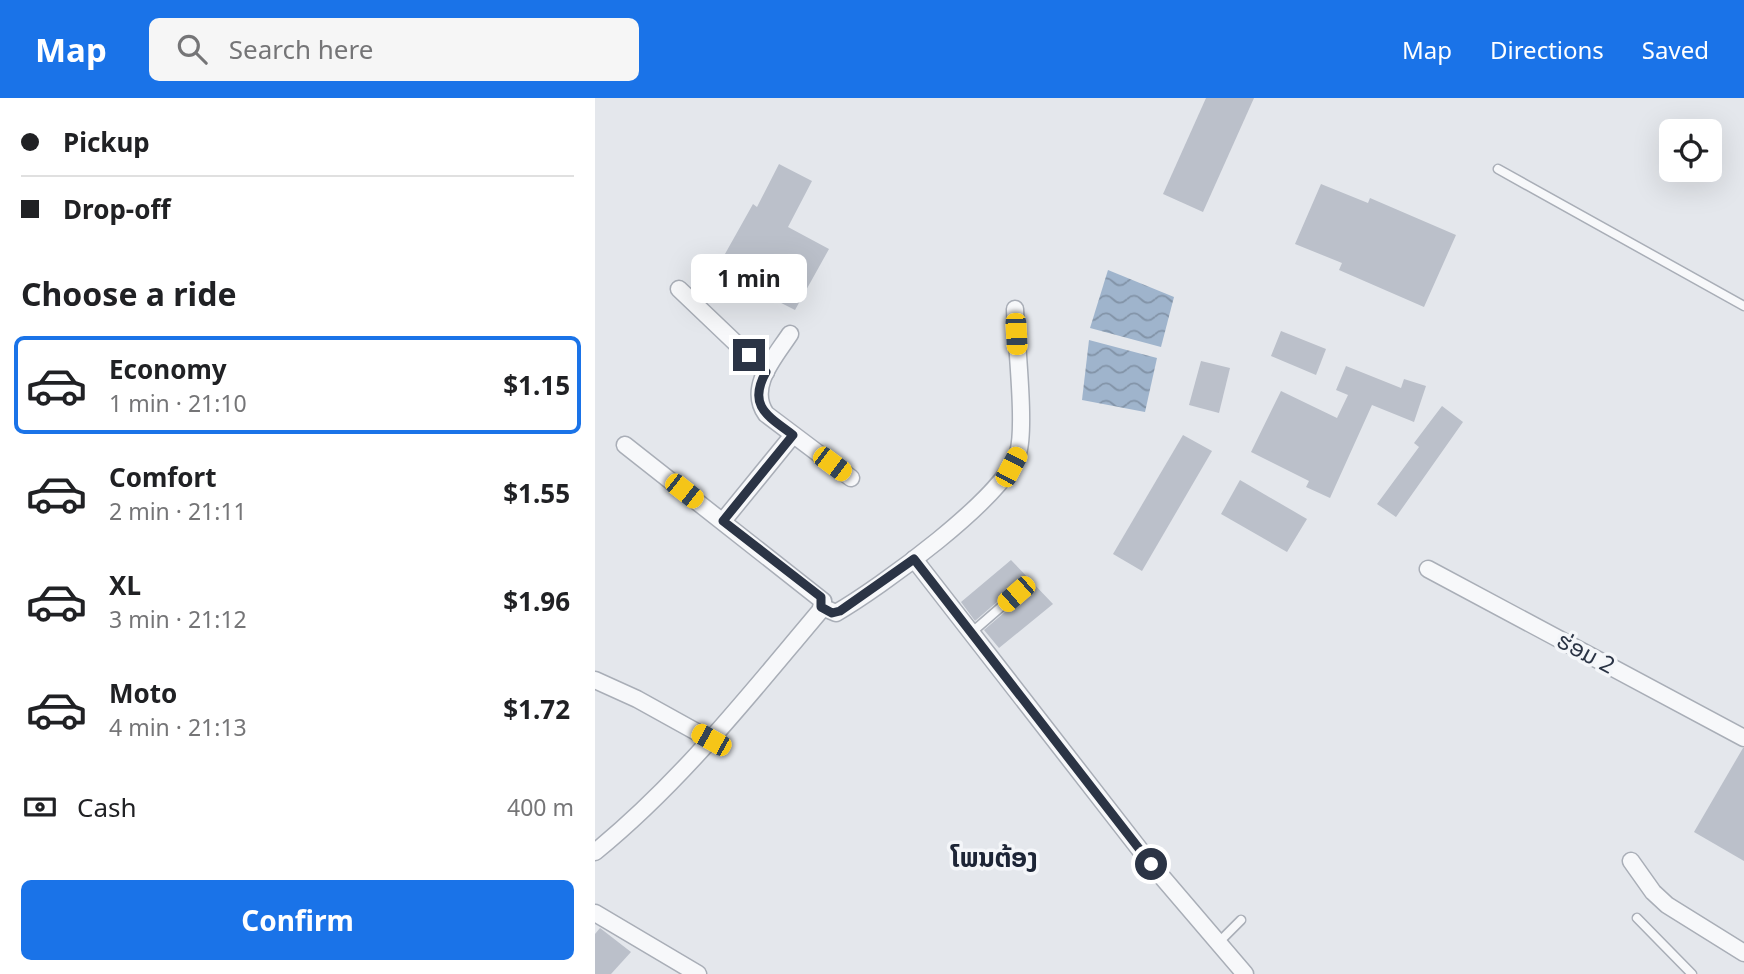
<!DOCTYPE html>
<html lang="en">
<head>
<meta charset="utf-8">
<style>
  :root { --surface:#fff; --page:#f6f6f6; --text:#202124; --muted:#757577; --line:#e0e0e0; --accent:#1a73e8 }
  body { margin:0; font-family:"Noto Sans","Noto Sans Lao",sans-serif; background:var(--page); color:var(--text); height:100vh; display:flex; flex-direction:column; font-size:26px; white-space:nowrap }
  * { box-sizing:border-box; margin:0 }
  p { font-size:23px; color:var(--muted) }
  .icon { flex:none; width:38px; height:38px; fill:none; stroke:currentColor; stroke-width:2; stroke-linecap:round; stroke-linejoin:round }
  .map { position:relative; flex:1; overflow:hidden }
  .details { display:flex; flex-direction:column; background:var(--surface); width:595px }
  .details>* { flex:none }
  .top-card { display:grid; align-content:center; height:154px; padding:0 21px; background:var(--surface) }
  .controls { position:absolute; left:1064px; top:21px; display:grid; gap:14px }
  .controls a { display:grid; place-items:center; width:63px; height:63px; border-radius:10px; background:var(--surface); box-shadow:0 7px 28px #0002; font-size:35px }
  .end { position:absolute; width:32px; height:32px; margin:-16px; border:9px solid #2b3445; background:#fff; box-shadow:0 0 0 4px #fff }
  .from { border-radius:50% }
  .bubble { position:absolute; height:49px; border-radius:10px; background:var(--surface); box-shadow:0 7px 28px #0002; font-size:23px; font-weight:700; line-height:49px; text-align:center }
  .car { position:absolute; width:21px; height:42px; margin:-21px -10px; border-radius:9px; box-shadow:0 0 5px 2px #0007; background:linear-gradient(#f5c518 24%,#345 0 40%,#f5c518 0 76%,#345 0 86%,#f5c518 0) }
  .top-card b { display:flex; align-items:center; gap:24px; height:66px; font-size:26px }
  .top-card b+b { border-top:2px solid var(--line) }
  .top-card i { width:18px; height:18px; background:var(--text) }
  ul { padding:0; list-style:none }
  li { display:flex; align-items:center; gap:21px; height:98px; margin:0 14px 10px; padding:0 7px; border:4px solid transparent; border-radius:10px }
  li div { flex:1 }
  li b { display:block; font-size:26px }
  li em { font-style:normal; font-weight:700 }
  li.current { border-color:var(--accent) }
  li>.icon { width:63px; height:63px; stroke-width:1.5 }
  h2 { padding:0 21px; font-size:32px; line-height:84px }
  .pay { display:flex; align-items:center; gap:18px; height:77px; padding:0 21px; font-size:26px }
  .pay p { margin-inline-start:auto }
  .action { display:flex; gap:14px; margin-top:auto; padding:14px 21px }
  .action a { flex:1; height:80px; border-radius:10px; background:var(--accent); color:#fff; font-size:28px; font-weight:700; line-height:80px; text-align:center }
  header { display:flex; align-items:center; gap:42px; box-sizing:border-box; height:98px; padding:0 35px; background:var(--accent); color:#fff }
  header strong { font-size:33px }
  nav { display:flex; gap:38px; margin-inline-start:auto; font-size:24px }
  .search { width:490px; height:63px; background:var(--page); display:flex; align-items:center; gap:18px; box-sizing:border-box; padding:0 24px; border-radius:10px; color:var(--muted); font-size:26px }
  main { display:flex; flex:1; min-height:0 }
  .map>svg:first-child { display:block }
  .water { fill:url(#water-waves) }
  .building { fill:#bbc0ca }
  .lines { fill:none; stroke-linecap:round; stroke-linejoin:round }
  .lane-casing { stroke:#a9aeb7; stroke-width:11 }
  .street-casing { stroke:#a9aeb7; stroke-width:19 }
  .lane { stroke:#f7f8fa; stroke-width:8 }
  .street { stroke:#f7f8fa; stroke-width:16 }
  .route { stroke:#2b3445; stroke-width:9 }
  .labels { text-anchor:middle; stroke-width:7; stroke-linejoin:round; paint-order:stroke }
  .street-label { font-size:23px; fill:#2b3445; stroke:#f4f6f9 }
  .quarter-label { font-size:26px; font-weight:bold; fill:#1d2536; stroke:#f4f6f9 }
</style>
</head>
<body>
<header>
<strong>Map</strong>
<div class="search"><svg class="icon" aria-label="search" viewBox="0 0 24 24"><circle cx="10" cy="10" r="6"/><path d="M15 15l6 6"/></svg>Search here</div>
<nav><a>Map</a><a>Directions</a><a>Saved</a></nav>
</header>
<main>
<section class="details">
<div class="top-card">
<b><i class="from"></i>Pickup</b>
<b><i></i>Drop-off</b>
</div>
<h2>Choose a ride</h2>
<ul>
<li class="current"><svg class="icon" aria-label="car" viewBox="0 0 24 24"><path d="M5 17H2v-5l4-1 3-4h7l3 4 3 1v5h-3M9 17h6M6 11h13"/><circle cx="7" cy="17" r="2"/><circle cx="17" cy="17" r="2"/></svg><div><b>Economy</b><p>1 min · 21:10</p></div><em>$1.15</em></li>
<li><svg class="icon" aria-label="car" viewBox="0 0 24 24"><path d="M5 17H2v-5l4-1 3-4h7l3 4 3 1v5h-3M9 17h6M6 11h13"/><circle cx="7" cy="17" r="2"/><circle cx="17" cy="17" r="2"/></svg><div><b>Comfort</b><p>2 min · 21:11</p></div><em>$1.55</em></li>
<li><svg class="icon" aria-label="car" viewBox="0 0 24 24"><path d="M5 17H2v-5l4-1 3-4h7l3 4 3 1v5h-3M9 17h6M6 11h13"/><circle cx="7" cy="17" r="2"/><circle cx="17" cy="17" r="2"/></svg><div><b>XL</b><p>3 min · 21:12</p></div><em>$1.96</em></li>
<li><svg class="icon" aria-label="car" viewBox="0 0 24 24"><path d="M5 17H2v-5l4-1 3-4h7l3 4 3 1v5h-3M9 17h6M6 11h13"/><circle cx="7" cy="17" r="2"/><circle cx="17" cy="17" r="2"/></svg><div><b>Moto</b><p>4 min · 21:13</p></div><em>$1.72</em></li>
</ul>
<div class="pay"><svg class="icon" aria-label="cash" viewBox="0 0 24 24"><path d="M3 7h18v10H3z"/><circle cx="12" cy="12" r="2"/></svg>Cash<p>400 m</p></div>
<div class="action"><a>Confirm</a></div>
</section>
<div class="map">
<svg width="1149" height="876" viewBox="0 0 1149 876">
  <defs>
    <pattern id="water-waves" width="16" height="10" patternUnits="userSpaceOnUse" patternTransform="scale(1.75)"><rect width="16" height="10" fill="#9fb4cc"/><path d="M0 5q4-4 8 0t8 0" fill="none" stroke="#8293a7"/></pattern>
  </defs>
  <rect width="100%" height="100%" fill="#e4e7ec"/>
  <g class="water">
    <polygon points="513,172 579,199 566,249 495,230"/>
    <polygon points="494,242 562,260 550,314 487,302"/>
  </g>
  <g class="building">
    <polygon points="611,0 659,0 608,114 568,96"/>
    <polygon points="184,66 217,83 193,129 234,151 200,212 121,172 158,106 162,109"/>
    <polygon points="726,86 773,105 775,100 861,137 829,209 744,172 747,165 700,146"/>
    <polygon points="686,233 731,251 721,277 676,258"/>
    <polygon points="606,263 635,270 624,315 594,307"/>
    <polygon points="751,268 806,290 809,281 831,288 819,324 777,307 735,400 711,389 714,383 656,354 686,293 742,320 753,297 741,292"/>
    <polygon points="847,308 868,324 801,419 782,406 824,349 819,345"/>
    <polygon points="588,337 617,353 547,473 518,456"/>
    <polygon points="645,382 712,421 692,454 626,416"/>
    <polygon points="416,462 458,506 404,550 389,532 425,501 426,492 417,491 380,523 366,504"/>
    <polygon points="1148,650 1149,650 1149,763 1099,734"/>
    <polygon points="5,830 36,854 16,876 0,876 0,836"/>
  </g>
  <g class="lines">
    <defs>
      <g id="lane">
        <polyline points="903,71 1149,208"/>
        <polyline points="376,535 421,496"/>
        <polyline points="1042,820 1097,876"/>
        <polyline points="622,846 646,822"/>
      </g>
      <g id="street">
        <polyline points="84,191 171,274"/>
        <path d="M195,236C180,259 152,289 171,316L256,380"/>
        <polyline points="128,423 198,337"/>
        <polyline points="319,461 556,766 650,876"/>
        <polyline points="833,471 1149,640"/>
        <path d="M227,509L241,515C283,491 410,399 423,355C431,329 421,244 420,211"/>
        <polyline points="0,582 42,601 116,642"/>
        <path d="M0,754C86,684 154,597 225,513L228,503L30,347"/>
        <polyline points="1036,763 1058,794 1072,807 1149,855"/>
        <polyline points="0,815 103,876"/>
      </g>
    </defs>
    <use href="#lane" class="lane-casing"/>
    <use href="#street" class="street-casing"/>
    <use href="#lane" class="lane"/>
    <use href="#street" class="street"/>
  </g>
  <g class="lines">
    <path class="route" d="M154,257L171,274C152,308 173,318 198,337L128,423L226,499V509L237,515L245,513L319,461L556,766"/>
  </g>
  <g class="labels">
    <g class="street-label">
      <text transform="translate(991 555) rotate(28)" y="8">ຮ່ອມ 2</text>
    </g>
    <g class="quarter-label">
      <text x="399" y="769">ໂພນຕ້ອງ</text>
    </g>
  </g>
</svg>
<div class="controls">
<a><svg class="icon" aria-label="locate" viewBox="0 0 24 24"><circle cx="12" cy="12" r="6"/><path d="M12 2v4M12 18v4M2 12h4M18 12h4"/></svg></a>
</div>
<i class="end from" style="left:556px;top:766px"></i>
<i class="end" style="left:154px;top:257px"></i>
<div class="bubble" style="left:96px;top:156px;width:116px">1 min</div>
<i class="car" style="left:421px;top:236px;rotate:177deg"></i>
<i class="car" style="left:237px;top:366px;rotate:127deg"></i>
<i class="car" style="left:416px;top:369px;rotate:28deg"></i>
<i class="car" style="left:89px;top:393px;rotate:128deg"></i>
<i class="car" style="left:421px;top:496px;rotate:229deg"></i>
<i class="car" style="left:116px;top:642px;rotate:299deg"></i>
</div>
</main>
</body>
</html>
